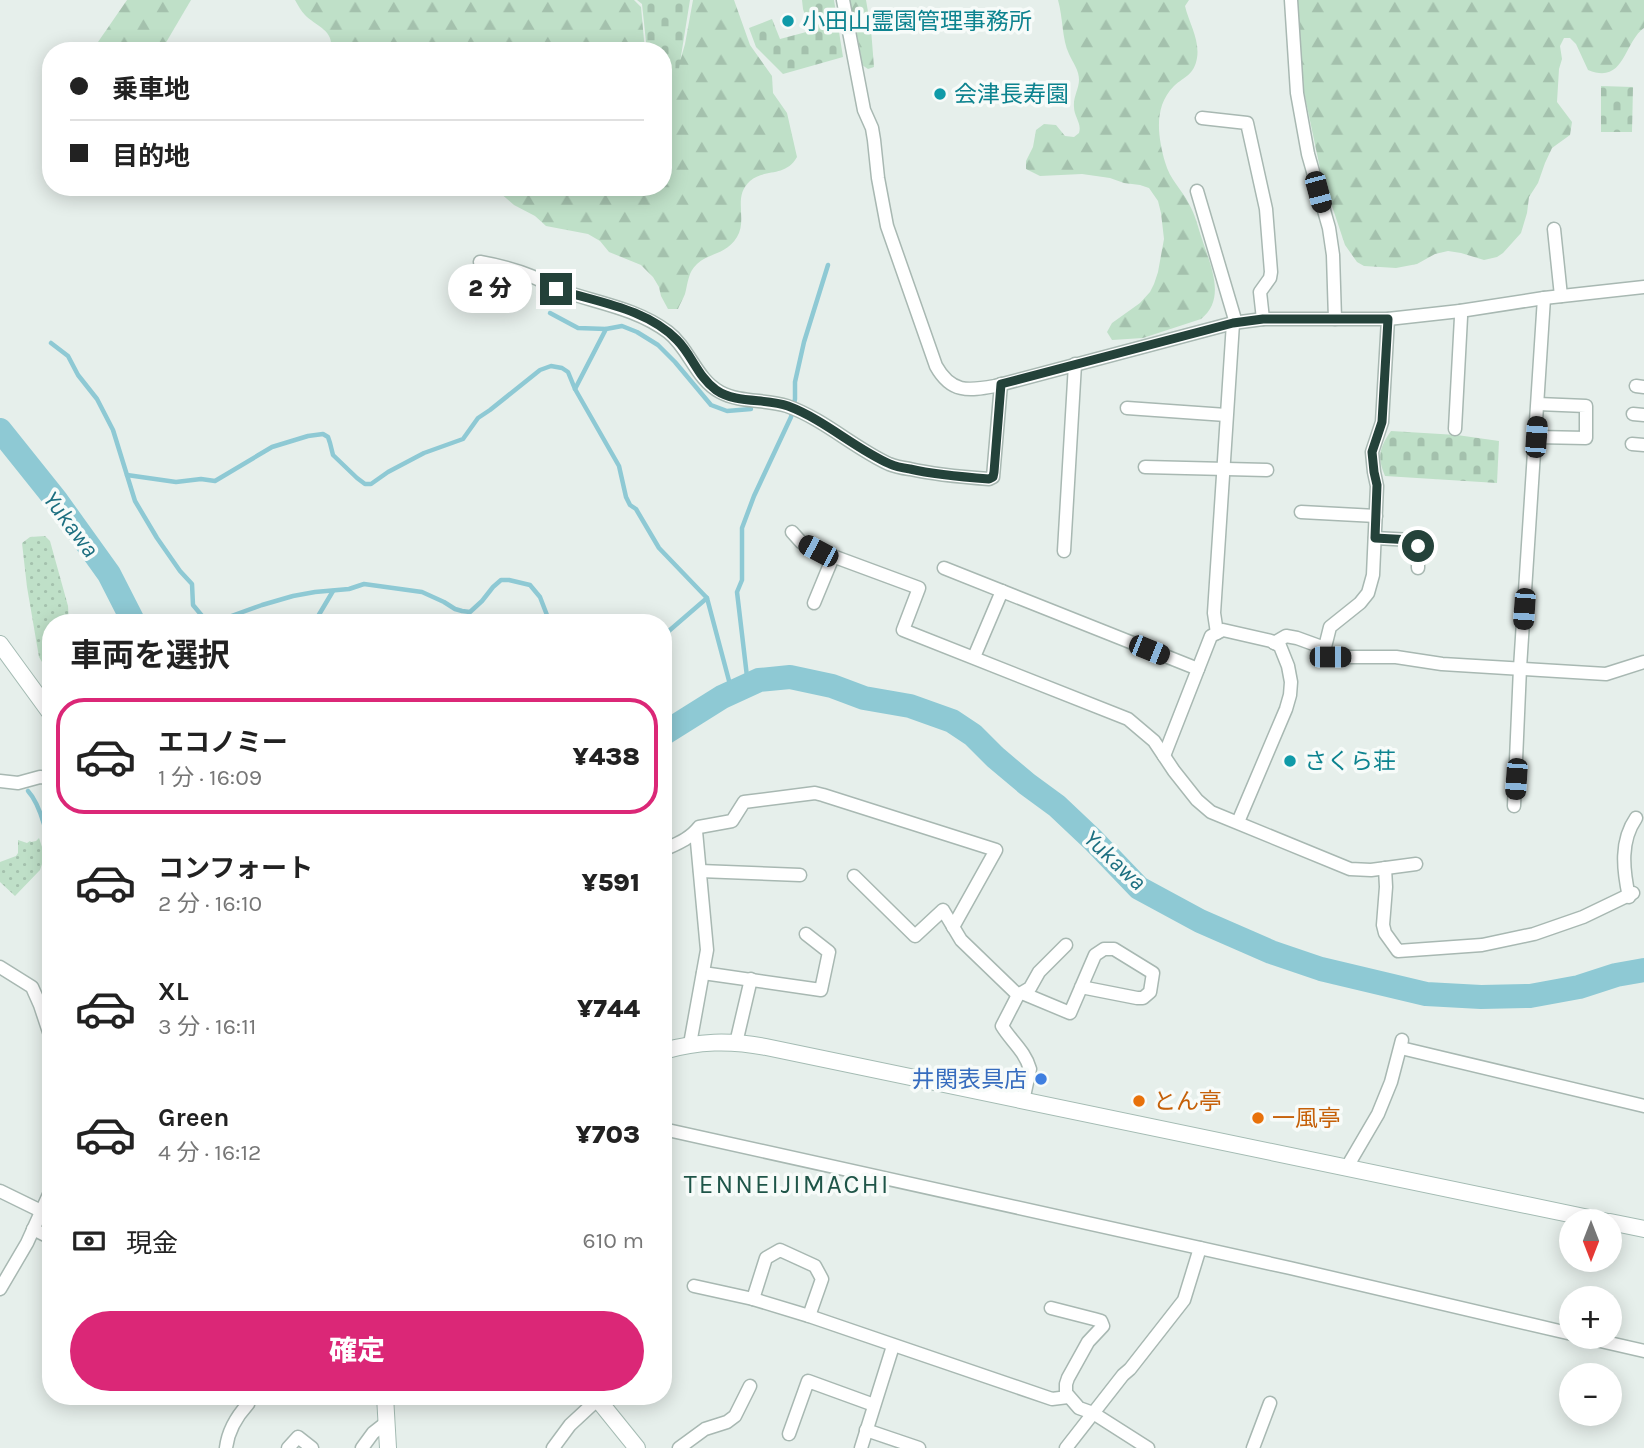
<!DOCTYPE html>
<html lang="ja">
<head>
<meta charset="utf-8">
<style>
  :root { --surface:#fff; --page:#f2f2f2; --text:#222; --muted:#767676; --line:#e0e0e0; --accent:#db2777 }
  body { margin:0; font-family:Karla,"Noto Sans JP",sans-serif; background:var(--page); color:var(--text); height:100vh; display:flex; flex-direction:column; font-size:26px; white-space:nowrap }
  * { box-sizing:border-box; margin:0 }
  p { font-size:23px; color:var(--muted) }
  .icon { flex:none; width:38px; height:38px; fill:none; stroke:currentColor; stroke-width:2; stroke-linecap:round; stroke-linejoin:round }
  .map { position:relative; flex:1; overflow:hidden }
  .panel { position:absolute; left:42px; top:614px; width:630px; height:791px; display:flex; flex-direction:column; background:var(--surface); border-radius:28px; box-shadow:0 4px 18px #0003 }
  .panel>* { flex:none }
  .guide { position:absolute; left:42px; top:42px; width:630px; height:154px; border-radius:28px; box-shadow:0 4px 18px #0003; display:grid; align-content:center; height:154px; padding:0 28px; background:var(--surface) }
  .needle { width:46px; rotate:180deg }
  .controls { position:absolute; left:1559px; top:1209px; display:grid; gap:14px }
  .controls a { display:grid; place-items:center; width:63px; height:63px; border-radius:50%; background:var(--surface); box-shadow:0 4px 18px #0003; font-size:35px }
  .end { position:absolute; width:32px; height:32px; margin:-16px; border:9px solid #24423a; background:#fff; box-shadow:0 0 0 4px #fff }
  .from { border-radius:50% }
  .bubble { position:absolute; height:49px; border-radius:24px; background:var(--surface); box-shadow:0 4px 18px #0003; font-size:23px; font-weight:800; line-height:49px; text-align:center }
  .car { position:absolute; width:21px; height:42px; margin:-21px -10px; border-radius:9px; box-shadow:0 0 5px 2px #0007; background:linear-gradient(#222 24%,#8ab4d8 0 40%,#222 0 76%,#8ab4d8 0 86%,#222 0) }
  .guide b { display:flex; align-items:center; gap:24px; height:66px; font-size:26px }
  .guide b+b { border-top:2px solid var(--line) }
  .guide i { width:18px; height:18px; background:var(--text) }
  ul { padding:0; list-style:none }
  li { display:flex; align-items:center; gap:21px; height:116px; margin:0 14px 10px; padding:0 14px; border:4px solid transparent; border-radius:28px }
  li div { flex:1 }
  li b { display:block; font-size:26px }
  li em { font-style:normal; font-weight:800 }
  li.on { border-color:var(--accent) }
  li>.icon { width:63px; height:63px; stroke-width:1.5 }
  h2 { padding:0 28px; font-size:32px; line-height:84px }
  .pay { display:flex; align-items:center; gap:18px; height:77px; padding:0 28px; font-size:26px }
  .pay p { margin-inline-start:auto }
  .primary-button { display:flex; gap:14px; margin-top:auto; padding:14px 28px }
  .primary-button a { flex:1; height:80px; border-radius:42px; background:var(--accent); color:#fff; font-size:28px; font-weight:800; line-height:80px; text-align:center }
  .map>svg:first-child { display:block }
  .grass { fill:url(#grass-dots) }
  .forest { fill:url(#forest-firs) }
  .cemetery { fill:url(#cemetery-stones) }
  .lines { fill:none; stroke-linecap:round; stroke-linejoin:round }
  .stream { stroke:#8ec9d4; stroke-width:4.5 }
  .river { stroke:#8ec9d4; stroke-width:24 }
  .street-casing { stroke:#a8b8b2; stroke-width:15 }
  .secondary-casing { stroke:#a4bbb3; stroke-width:18 }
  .street { stroke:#fff; stroke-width:12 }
  .secondary { stroke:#fff; stroke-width:16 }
  .route { stroke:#24423a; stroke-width:9 }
  .culture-dot { fill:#0f9aa8; stroke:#f7fbf9; stroke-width:2.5 }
  .shop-dot { fill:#3f7fe0; stroke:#f7fbf9; stroke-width:2.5 }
  .food-dot { fill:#e8710a; stroke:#f7fbf9; stroke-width:2.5 }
  .labels { text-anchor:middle; stroke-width:7; stroke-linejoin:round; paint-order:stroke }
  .culture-label { font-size:23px; fill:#0d838f; stroke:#f7fbf9; text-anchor:start }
  .shop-label { font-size:23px; fill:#366cbe; stroke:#f7fbf9; text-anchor:end }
  .food-label { font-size:23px; fill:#c56008; stroke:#f7fbf9; text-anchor:start }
  .water-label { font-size:24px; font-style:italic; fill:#1c6f80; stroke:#f7fbf9 }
  .quarter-label { font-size:26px; letter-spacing:2px; fill:#1f5548; stroke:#f7fbf9 }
</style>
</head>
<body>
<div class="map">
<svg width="1644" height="1448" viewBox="0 0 1644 1448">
  <defs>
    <pattern id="grass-dots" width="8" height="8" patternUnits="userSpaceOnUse" patternTransform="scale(1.75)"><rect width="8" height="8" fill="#bfe0c8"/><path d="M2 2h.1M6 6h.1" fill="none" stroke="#a4c1ad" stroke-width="1.8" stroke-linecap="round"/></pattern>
    <pattern id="forest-firs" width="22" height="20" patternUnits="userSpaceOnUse" patternTransform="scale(1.75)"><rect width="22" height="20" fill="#bfe0c8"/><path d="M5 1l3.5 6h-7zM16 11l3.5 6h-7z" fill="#a4c1ad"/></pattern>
    <pattern id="cemetery-stones" width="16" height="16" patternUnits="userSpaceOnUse" patternTransform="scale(1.75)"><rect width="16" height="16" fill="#bfe0c8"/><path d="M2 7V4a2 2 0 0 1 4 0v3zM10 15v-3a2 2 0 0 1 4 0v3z" fill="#a4c1ad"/></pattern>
  </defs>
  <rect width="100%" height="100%" fill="#e6efeb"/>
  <g class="grass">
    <polygon points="45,536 50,541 68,606 69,623 51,623 51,677 39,657 27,587 22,543 30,537"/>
    <polygon points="39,838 46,859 42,864 40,870 15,896 0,882 0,862 16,856 18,853 18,840 27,843 30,841 31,842 36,841"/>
  </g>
  <g class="forest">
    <polygon points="127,0 191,0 161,51 111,51 98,42"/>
    <path d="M295,0H634L641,7L645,51H330C336,31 317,27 305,15C301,11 298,5 295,0Z"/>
    <path d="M693,0H734L750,45L772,76L773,93L787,113L797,157C785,178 765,168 750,181C732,197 748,219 737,237C726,255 710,252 697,264C688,272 688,283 685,294C683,299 680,304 678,309H668L661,296L659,287L653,277L641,265L609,252L600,241L588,234L546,226L535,216L514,205L493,187H663V85L681,58L685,44Z"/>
    <polygon points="848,0 866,0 871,29 874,67 868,69 862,65 859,44"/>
    <path d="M1058,0H1189L1185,6C1189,23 1200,40 1197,58C1194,75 1185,76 1174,86C1153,107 1158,137 1165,162C1170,180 1181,188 1189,204C1195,214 1198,227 1202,239C1210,264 1227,299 1201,319L1143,338L1112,340L1107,332L1112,323L1140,303L1150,292L1154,284L1158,272L1164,239L1161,213L1158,201L1149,188L1140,185L1124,183L1110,178L1082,174L1040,176L1026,169V161L1033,147L1036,130L1044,124L1056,125L1065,136L1074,137L1079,133C1082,123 1074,117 1074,107C1073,97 1079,89 1079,80C1079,70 1073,63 1069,54C1062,40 1063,17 1058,0Z"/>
    <path d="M1297,0H1644V28C1623,43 1625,85 1588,70L1576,44L1570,38H1564L1560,46L1562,59L1559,69L1557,102L1572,122L1570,135L1552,148L1545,163L1538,183L1529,197L1527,213L1521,233L1503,253L1497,257L1484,260L1461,253L1448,251L1435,254L1417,264L1396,268L1364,266L1357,262L1345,245L1321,173L1304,92Z"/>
  </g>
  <g class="cemetery">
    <polygon points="637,0 690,0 677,81 664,89 663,51 647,51 642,4"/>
    <polygon points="802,0 834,0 843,57 783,74 756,47 749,28 772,19 780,39 810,31 803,9"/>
    <polygon points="1601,86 1633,87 1632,132 1601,132"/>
    <path d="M1391,431L1457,435L1499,441L1497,483L1385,476C1377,457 1379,448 1391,431Z"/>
  </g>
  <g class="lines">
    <g class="stream">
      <polyline points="550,313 578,328 606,329"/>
      <polyline points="51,343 68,356 78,375 97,399 113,430 135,501 157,538 180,571 192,584 193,605 208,623"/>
      <polyline points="575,389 606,329 622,326 637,332 658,345 675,362 711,405 727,411 751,409"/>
      <polyline points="127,475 176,482 201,479 215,481 272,447 308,436 323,434 328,437 330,443 333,455 357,478 365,484 371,484 388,472 424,453 463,439 478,418 490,410 540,370 551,366 562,368 568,372 575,389 619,466 626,497 630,505 636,509 659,548 707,598 732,692"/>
      <polyline points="212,623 262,605 293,596 315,592 349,589 364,584 422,592 444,602 455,609 462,611 470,612 482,601 493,587 501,580 509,580 530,585 540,597 550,623"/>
      <polyline points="314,623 333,591"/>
      <polyline points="663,636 707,598"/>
      <polyline points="748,685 737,592 742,580 742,528 754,496 791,417 795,399 795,382 804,342 828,265"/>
      <path d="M28,791C41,805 50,842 51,861"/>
    </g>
    <g class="river">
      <polyline points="0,430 56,500 109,574 134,623"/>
      <polyline points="663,734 722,697 759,680 790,677 832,686 864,698 910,706 952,721 973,735 995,757 1027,784 1057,806 1093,840 1139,888 1200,921 1271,952 1321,969 1426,994 1481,997 1530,996 1579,987 1616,975 1644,970"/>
    </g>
    <defs>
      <g id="street">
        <path d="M843,0L864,110L872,128L874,140L878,178L887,226L936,366C951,393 968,391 995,386L1233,323L1263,319H1388L1460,311L1544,298L1644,287"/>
        <polyline points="1291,0 1297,93 1308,154 1329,228 1333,255 1335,319"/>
        <polyline points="1202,118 1247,123 1266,209 1271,272 1270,278 1260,292 1263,319"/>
        <polyline points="1197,191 1236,323"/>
        <polyline points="1554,229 1561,296"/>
        <path d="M480,262C497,265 514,269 531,276C541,280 550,286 560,290C597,303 636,308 668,332C689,348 696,379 720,392C740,403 766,399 787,406C824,419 854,448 889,464C896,467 903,468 910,469C936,475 962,477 989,479L993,477L1001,384"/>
        <polyline points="1636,386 1644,387"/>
        <polyline points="1127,408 1226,415"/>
        <polyline points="1633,414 1644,415"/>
        <polyline points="1455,429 1461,317 1460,311"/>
        <polyline points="1536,437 1586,438 1586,406 1538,404"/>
        <polyline points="1632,444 1644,445"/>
        <polyline points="1145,467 1267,470"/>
        <polyline points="1301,512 1376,516"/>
        <polyline points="792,532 801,542 819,551 919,588 903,630 1128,719 1154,741 1174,771 1197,800 1211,812 1350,869 1371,870 1416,864"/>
        <polyline points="1375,538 1412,540 1418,546 1418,568"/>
        <polyline points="1064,551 1075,364"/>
        <polyline points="944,568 1198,669"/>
        <polyline points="814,603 833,557"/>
        <polyline points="1217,633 1214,613 1233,323"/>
        <polyline points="1274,643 1286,636 1297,638 1319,646 1330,657 1396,657 1442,664 1606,674 1644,662"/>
        <polyline points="1324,651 1330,627 1360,603 1368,593 1373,575 1377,486 1374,472 1372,452 1382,422 1388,319"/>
        <polyline points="974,657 1002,591"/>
        <polyline points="1164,756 1211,636 1223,630 1271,641 1280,646 1288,666 1291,682 1290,695 1286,709 1238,822"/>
        <polyline points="0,781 18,783 40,777 51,778"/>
        <polyline points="1514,806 1520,668 1544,298"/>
        <path d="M663,850C676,844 690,839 699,827L732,821L744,802L815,793L823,795L996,850L953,927"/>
        <polyline points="1385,868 1386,887 1383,925 1385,933 1398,951 1482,945 1534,934 1583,917 1633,893"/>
        <polyline points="700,871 800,875"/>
        <polyline points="854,876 915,936 943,910 961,940 1018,995"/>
        <path d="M1629,897C1623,869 1620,841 1636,818"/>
        <polyline points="0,967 32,987 40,1005 51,1038"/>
        <polyline points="703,973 821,990 829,952 806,934"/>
        <polyline points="1022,993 1070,1013 1095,955 1104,949 1114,949 1153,973 1150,992 1143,998 1137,998 1081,987"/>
        <polyline points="736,1043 751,979"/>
        <polyline points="690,1044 707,950 696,831"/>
        <polyline points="1401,1048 1644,1106"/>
        <path d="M1023,1101L1030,1069C1025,1051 1011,1041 1002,1026L1018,995L1030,988L1039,972L1066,945"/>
        <polyline points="663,1129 1290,1268 1572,1334"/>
        <polyline points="1347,1167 1378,1114 1391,1082 1402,1040"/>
        <polyline points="0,1191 41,1211"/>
        <polyline points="33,1229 51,1238"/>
        <polyline points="694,1286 753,1299 809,1316 1052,1399 1068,1397"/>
        <polyline points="0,1289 27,1243 51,1190"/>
        <polyline points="753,1299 766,1258 780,1250 815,1266 822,1279 809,1316"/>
        <polyline points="1051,1308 1094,1319 1101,1321 1103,1326 1088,1342 1068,1378 1066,1384 1066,1393 1079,1408 1093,1413 1148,1448"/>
        <polyline points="1583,1337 1644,1351"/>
        <polyline points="866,1430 919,1448"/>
        <polyline points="789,1434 808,1381 874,1405"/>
        <path d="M226,1448C228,1431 237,1416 248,1404L243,1396"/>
        <polyline points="288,1448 298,1437 312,1448"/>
        <polyline points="362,1448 373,1433 387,1422"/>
        <polyline points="553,1448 570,1425 597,1400"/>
        <polyline points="679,1448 705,1429 727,1422 735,1416 750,1386"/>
        <polyline points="861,1448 893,1346"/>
        <polyline points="1066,1448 1123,1375 1130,1369 1184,1300 1200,1248"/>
        <polyline points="1253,1448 1270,1403"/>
      </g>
      <g id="secondary">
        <polyline points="0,644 51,714"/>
        <path d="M663,1051C699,1041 729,1040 766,1047L1608,1222"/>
        <polyline points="1610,1222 1644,1229"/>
        <polyline points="385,1396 388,1448"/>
        <polyline points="595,1396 637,1448"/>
      </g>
    </defs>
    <use href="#street" class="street-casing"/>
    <use href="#secondary" class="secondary-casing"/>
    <use href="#street" class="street"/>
    <use href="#secondary" class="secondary"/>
  </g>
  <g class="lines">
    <path class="route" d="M556,289C596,302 646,308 677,340C692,355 698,377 716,390C736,404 766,398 788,406C825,420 854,448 890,464C896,467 903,468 910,469C936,475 962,477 989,479L993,477L994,472L1001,384L1233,323L1263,319H1388L1382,422L1372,452L1374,472L1377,485L1375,538L1412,540L1418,546"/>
  </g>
  <g class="culture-dot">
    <circle cx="788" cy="21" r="7"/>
    <circle cx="940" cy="94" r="7"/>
    <circle cx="1290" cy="761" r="7"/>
  </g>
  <circle class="shop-dot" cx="1041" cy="1079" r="7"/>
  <g class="food-dot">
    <circle cx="1139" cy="1101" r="7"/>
    <circle cx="1258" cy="1118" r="7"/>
  </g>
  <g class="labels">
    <g class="culture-label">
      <text x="802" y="29">小田山霊園管理事務所</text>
      <text x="954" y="102">会津長寿園</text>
      <text x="1304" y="769">さくら荘</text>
    </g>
    <g class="shop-label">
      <text x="1027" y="1087">井関表具店</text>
    </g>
    <g class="food-label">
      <text x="1153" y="1109">とん亭</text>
      <text x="1272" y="1126">一風亭</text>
    </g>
    <g class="water-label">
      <text transform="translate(71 524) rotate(53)" y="8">Yukawa</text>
      <text transform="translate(1115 860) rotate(43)" y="8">Yukawa</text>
    </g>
    <g class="quarter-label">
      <text x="787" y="1193">TENNEIJIMACHI</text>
    </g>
  </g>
</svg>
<div class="controls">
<a><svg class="needle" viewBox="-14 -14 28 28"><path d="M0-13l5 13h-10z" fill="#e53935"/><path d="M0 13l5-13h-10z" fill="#767676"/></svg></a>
<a>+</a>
<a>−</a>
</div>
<i class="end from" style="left:1418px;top:546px"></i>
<i class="end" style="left:556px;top:289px"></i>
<div class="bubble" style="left:448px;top:264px;width:84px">2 分</div>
<i class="car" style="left:1318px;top:192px;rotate:165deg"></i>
<i class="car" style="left:1536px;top:437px;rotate:4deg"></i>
<i class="car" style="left:818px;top:551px;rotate:298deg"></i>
<i class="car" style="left:1524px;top:609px;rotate:184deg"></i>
<i class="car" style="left:1149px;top:650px;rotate:112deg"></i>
<i class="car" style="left:1330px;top:657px;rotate:90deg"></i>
<i class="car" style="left:1516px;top:779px;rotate:184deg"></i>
<div class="guide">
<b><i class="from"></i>乗車地</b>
<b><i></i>目的地</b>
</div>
<section class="panel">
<h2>車両を選択</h2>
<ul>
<li class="on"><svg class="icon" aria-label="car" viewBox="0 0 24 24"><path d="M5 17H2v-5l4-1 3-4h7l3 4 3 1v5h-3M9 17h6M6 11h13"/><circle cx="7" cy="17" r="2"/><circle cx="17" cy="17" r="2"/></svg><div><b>エコノミー</b><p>1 分 · 16:09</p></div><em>¥438</em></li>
<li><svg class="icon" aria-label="car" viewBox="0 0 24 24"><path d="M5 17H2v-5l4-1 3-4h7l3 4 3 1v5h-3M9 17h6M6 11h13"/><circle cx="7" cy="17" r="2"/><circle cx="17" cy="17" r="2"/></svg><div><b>コンフォート</b><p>2 分 · 16:10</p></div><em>¥591</em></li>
<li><svg class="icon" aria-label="car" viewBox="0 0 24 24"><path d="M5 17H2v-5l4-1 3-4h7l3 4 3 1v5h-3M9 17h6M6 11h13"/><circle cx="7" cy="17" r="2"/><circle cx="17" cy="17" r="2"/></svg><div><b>XL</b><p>3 分 · 16:11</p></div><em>¥744</em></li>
<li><svg class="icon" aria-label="car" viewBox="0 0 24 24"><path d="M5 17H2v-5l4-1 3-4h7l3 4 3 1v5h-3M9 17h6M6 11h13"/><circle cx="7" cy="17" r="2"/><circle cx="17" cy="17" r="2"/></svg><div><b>Green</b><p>4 分 · 16:12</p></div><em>¥703</em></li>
</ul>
<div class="pay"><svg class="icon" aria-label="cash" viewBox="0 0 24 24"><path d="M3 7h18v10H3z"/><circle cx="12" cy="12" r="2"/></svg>現金<p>610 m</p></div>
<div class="primary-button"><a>確定</a></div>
</section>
</div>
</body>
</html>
